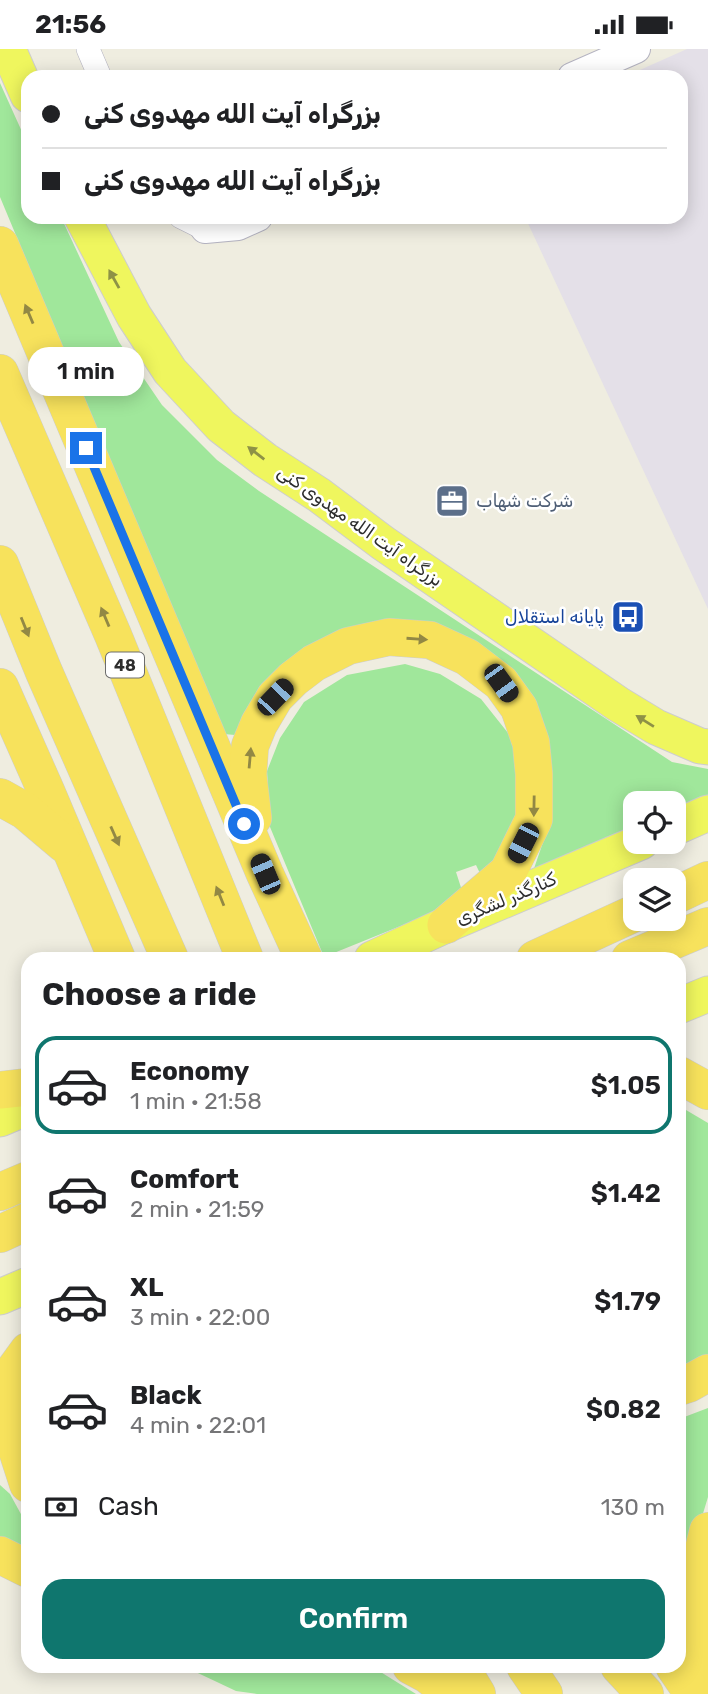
<!DOCTYPE html>
<html lang="en">
<head>
<meta charset="utf-8">
<style>
  :root { --surface:#fff; --page:#f2f2f2; --text:#202124; --muted:#757577; --line:#e0e0e0; --accent:#0f766e }
  body { margin:0; font-family:Rubik,"Noto Sans Arabic",sans-serif; background:var(--page); color:var(--text); height:100vh; display:flex; flex-direction:column; font-size:26px; white-space:nowrap }
  * { box-sizing:border-box; margin:0 }
  p { font-size:23px; color:var(--muted) }
  .icon { flex:none; width:38px; height:38px; fill:none; stroke:currentColor; stroke-width:2; stroke-linecap:round; stroke-linejoin:round }
  .map { position:relative; flex:1; overflow:hidden }
  .details { position:absolute; left:21px; top:903px; width:665px; height:721px; display:flex; flex-direction:column; background:var(--surface); border-radius:21px; box-shadow:0 4px 18px #0003 }
  .details>* { flex:none }
  .banner { position:absolute; left:21px; top:21px; width:667px; height:154px; border-radius:21px; box-shadow:0 4px 18px #0003; display:grid; align-content:center; height:154px; padding:0 21px; background:var(--surface) }
  .tools { position:absolute; left:623px; top:742px; display:grid; gap:14px }
  .tools a { display:grid; place-items:center; width:63px; height:63px; border-radius:14px; background:var(--surface); box-shadow:0 4px 18px #0003; font-size:35px }
  .end { position:absolute; width:32px; height:32px; margin:-16px; border:9px solid #1a73e8; background:#fff; box-shadow:0 0 0 4px #fff }
  .from { border-radius:50% }
  .bubble { position:absolute; height:49px; border-radius:21px; background:var(--surface); box-shadow:0 4px 18px #0003; font-size:23px; font-weight:600; line-height:49px; text-align:center }
  .car { position:absolute; width:21px; height:42px; margin:-21px -10px; border-radius:9px; box-shadow:0 0 5px 2px #0007; background:linear-gradient(#222 24%,#8ab4d8 0 40%,#222 0 76%,#8ab4d8 0 86%,#222 0) }
  .banner b { display:flex; align-items:center; gap:24px; height:66px; font-size:26px }
  .banner b+b { border-top:2px solid var(--line) }
  .banner i { width:18px; height:18px; background:var(--text) }
  ul { padding:0; list-style:none }
  li { display:flex; align-items:center; gap:21px; height:98px; margin:0 14px 10px; padding:0 7px; border:4px solid transparent; border-radius:21px }
  li div { flex:1 }
  li b { display:block; font-size:26px }
  li em { font-style:normal; font-weight:600 }
  li.active { border-color:var(--accent) }
  li>.icon { width:63px; height:63px; stroke-width:1.5 }
  h2 { padding:0 21px; font-size:32px; line-height:84px }
  .pay { display:flex; align-items:center; gap:18px; height:77px; padding:0 21px; font-size:26px }
  .pay p { margin-inline-start:auto }
  .primary-button { display:flex; gap:14px; margin-top:auto; padding:14px 21px }
  .primary-button a { flex:1; height:80px; border-radius:21px; background:var(--accent); color:#fff; font-size:28px; font-weight:600; line-height:80px; text-align:center }
  .status { display:flex; justify-content:space-between; align-items:center; height:49px; padding:0 35px; background:var(--surface); direction:ltr }
  .status svg { height:19px; fill:currentColor }
  .map>svg:first-child { display:block }
  .industrial { fill:#e4e0e8 }
  .green { fill:#a0e79b }
  .lines { fill:none; stroke-linecap:round; stroke-linejoin:round }
  .minor-casing { stroke:#b4b3c1; stroke-width:24 }
  .tertiary-casing { stroke:#b4b3c1; stroke-width:30 }
  .primary-casing { stroke:#cdcdcd; stroke-width:37 }
  .trunk-casing { stroke:#cdcdcd; stroke-width:38 }
  .minor { stroke:#fff; stroke-width:23 }
  .tertiary { stroke:#fff; stroke-width:28 }
  .primary { stroke:#eff65e; stroke-width:35 }
  .trunk { stroke:#f7e25c; stroke-width:37 }
  .oneway { fill:#8e9246 }
  .oneway2 { fill:#928844 }
  .route { stroke:#1a73e8; stroke-width:9 }
  .labels { text-anchor:middle; stroke-width:5; stroke-linejoin:round; paint-order:stroke }
  .shield { fill:#fff; stroke:#6c6c6c; stroke-width:2 }
  .shield-label { font-size:16px; font-weight:bold; fill:#2d2d2d }
  .service-label { font-size:18px; fill:#4e5e75; stroke:#fff; text-anchor:start }
  .street-label { font-size:18px; fill:#2d2d2d; stroke:#fff }
  .transit-label { font-size:18px; fill:#164399; stroke:#fff; text-anchor:end }
</style>
</head>
<body>
<div class="status"><b>21:56</b><svg viewBox="0 0 49 12"><path d="M0 12V9h3v3zM5 12V6h3v6zM10 12V3h3v9zM15 12V0h3v12zM26 1h20v11H26zM47 4h2v5h-2z"/></svg></div>
<div class="map">
<svg width="708" height="1645" viewBox="0 0 708 1645">
  <rect width="100%" height="100%" fill="#efede0"/>
  <polygon class="industrial" points="687,0 708,0 708,560 525,168 681,168 681,28 624,28"/>
  <g class="green">
    <polygon points="0,34 28,96 28,168 61,168 119,293 162,356 217,411 259,442 672,713 708,720 708,760 674,774 674,754 635,754 635,791 528,837 551,770 530,660 372,577 246,687 224,685 0,148"/>
    <polygon points="405,615 440,625 481,650 512,689 520,766 486,837 476,816 456,823 465,851 324,908 270,778 267,722 280,689 304,653 347,626"/>
    <polygon points="679,1059 686,1061 708,1074 708,1313 679,1329"/>
    <polygon points="708,1359 708,1448 685,1524 679,1566 679,1370"/>
    <polygon points="0,1436 10,1445 28,1478 28,1510 0,1495"/>
    <polygon points="183,1617 371,1617 416,1645 257,1645 236,1642"/>
  </g>
  <g class="lines">
    <defs>
      <g id="minor">
        <polyline points="88,0 100,28"/>
        <polyline points="181,168 205,180"/>
      </g>
      <g id="tertiary">
        <polyline points="572,28 636,0"/>
        <polyline points="205,180 238,177 258,168"/>
      </g>
      <g id="primary">
        <polyline points="8,0 28,46"/>
        <polyline points="82,168 134,267 170,322 221,377 265,411 319,446 383,494 618,655 656,678 700,697 708,698"/>
        <polyline points="674,779 708,764"/>
        <polyline points="372,910 446,876 641,793"/>
        <polyline points="679,957 708,945"/>
        <polyline points="0,1070 28,1058"/>
        <polyline points="0,1248 28,1236"/>
      </g>
      <g id="trunk">
        <polyline points="0,196 265,825 304,910"/>
        <polyline points="0,324 113,586 245,910"/>
        <polyline points="0,515 44,623 170,910"/>
        <polyline points="0,638 46,742 117,910"/>
        <polyline points="0,748 25,762 64,795"/>
        <polyline points="253,769 248,726 250,697 259,675 275,648 293,630 314,614 348,597 389,588 430,591 467,608 501,634 519,659 531,694 534,725 534,770 508,823 446,876"/>
        <polyline points="674,847 708,831"/>
        <polyline points="535,910 635,864"/>
        <polyline points="630,910 708,877"/>
        <polyline points="679,1026 708,1042"/>
        <polyline points="0,1041 28,1038"/>
        <polyline points="0,1143 28,1131"/>
        <polyline points="0,1185 28,1172"/>
        <polyline points="28,1302 15,1320 7,1370 28,1435"/>
        <polyline points="679,1338 688,1335 708,1324"/>
        <path d="M708,1482C693,1535 693,1585 708,1638"/>
        <polyline points="0,1506 28,1520"/>
        <polyline points="411,1617 428,1626 451,1645"/>
        <polyline points="460,1617 477,1645"/>
        <polyline points="525,1617 544,1645"/>
        <polyline points="619,1617 645,1645"/>
        <polyline points="674,1617 693,1645"/>
      </g>
    </defs>
    <use href="#minor" class="minor-casing"/>
    <use href="#tertiary" class="tertiary-casing"/>
    <use href="#primary" class="primary-casing"/>
    <use href="#trunk" class="trunk-casing"/>
    <use href="#minor" class="minor"/>
    <use href="#tertiary" class="tertiary"/>
    <use href="#primary" class="primary"/>
    <use href="#trunk" class="trunk"/>
  </g>
  <defs><path id="oneway-solid" d="M-6-.8H1V-3.2L6.5 0L1 3.2V.8H-6Z" transform="scale(1.75)"/></defs>
  <g class="oneway">
    <use href="#oneway-solid" transform="translate(114 230) rotate(-119)"/>
    <use href="#oneway-solid" transform="translate(256 404) rotate(-142)"/>
    <use href="#oneway-solid" transform="translate(645 672) rotate(-148)"/>
  </g>
  <g class="oneway2">
    <use href="#oneway-solid" transform="translate(29 265) rotate(-113)"/>
    <use href="#oneway-solid" transform="translate(105 568) rotate(-113)"/>
    <use href="#oneway-solid" transform="translate(25 578) rotate(68)"/>
    <use href="#oneway-solid" transform="translate(417 590) rotate(4)"/>
    <use href="#oneway-solid" transform="translate(250 709) rotate(-85)"/>
    <use href="#oneway-solid" transform="translate(534 757) rotate(91)"/>
    <use href="#oneway-solid" transform="translate(115 787) rotate(66)"/>
    <use href="#oneway-solid" transform="translate(220 847) rotate(-112)"/>
  </g>
  <g class="lines">
    <polyline class="route" points="86,399 244,775"/>
  </g>
  <defs>
    <symbol id="office-square" viewBox="-11 -11 22 22"><rect x="-9" y="-9" width="18" height="18" rx="4" fill="#5c6f8a" stroke="#fff"/><path d="M-6-3h4V-5.5h4V-3h4V5H-6ZM-1-4.5V-3h2v-1.5ZM-6 0V1H6V0Z" fill="#fff"/></symbol>
    <symbol id="bus-square" viewBox="-11 -11 22 22"><rect x="-9" y="-9" width="18" height="18" rx="4" fill="#1a4fb4" stroke="#fff"/><path d="M-5-6H5V4H4V6H2V4H-2V6H-4V4H-5ZM-3.5-4V0h7V-4ZM-3.5 1.2v1.5H-2V1.2ZM2 1.2v1.5H3.5V1.2Z" fill="#fff"/></symbol>
  </defs>
  <g fill-rule="evenodd">
    <use href="#office-square" x="433" y="433" width="38" height="38"/>
    <use href="#bus-square" x="609" y="549" width="38" height="38"/>
  </g>
  <g class="labels">
    <rect class="shield" x="106" y="603.5" width="38" height="25" rx="5"/>
    <g class="shield-label">
      <text x="125" y="622">48</text>
    </g>
    <g class="service-label">
      <text x="476" y="458">شرکت شهاب</text>
    </g>
    <g class="street-label">
      <text transform="translate(360 477) rotate(35)" y="6">بزرگراه آیت الله مهدوی کنی</text>
      <text transform="translate(506 850) rotate(-23)" y="6">کنارگذر لشگری</text>
    </g>
    <g class="transit-label">
      <text x="604" y="574">پایانه استقلال</text>
    </g>
  </g>
</svg>
<div class="tools">
<a><svg class="icon" aria-label="locate" viewBox="0 0 24 24"><circle cx="12" cy="12" r="6"/><path d="M12 2v4M12 18v4M2 12h4M18 12h4"/></svg></a>
<a><svg class="icon" aria-label="layers" viewBox="0 0 24 24"><path d="M12 4l9 5-9 5-9-5zM3 14l9 5 9-5"/></svg></a>
</div>
<i class="end from" style="left:244px;top:775px"></i>
<i class="end" style="left:86px;top:399px"></i>
<div class="bubble" style="left:28px;top:298px;width:116px">1 min</div>
<i class="car" style="left:501px;top:634px;rotate:144deg"></i>
<i class="car" style="left:275px;top:648px;rotate:44deg"></i>
<i class="car" style="left:523px;top:794px;rotate:207deg"></i>
<i class="car" style="left:265px;top:825px;rotate:337deg"></i>
<div class="banner">
<b><i class="from"></i>بزرگراه آیت الله مهدوی کنی</b>
<b><i></i>بزرگراه آیت الله مهدوی کنی</b>
</div>
<section class="details">
<h2>Choose a ride</h2>
<ul>
<li class="active"><svg class="icon" aria-label="car" viewBox="0 0 24 24"><path d="M5 17H2v-5l4-1 3-4h7l3 4 3 1v5h-3M9 17h6M6 11h13"/><circle cx="7" cy="17" r="2"/><circle cx="17" cy="17" r="2"/></svg><div><b>Economy</b><p>1 min · 21:58</p></div><em>$1.05</em></li>
<li><svg class="icon" aria-label="car" viewBox="0 0 24 24"><path d="M5 17H2v-5l4-1 3-4h7l3 4 3 1v5h-3M9 17h6M6 11h13"/><circle cx="7" cy="17" r="2"/><circle cx="17" cy="17" r="2"/></svg><div><b>Comfort</b><p>2 min · 21:59</p></div><em>$1.42</em></li>
<li><svg class="icon" aria-label="car" viewBox="0 0 24 24"><path d="M5 17H2v-5l4-1 3-4h7l3 4 3 1v5h-3M9 17h6M6 11h13"/><circle cx="7" cy="17" r="2"/><circle cx="17" cy="17" r="2"/></svg><div><b>XL</b><p>3 min · 22:00</p></div><em>$1.79</em></li>
<li><svg class="icon" aria-label="car" viewBox="0 0 24 24"><path d="M5 17H2v-5l4-1 3-4h7l3 4 3 1v5h-3M9 17h6M6 11h13"/><circle cx="7" cy="17" r="2"/><circle cx="17" cy="17" r="2"/></svg><div><b>Black</b><p>4 min · 22:01</p></div><em>$0.82</em></li>
</ul>
<div class="pay"><svg class="icon" aria-label="cash" viewBox="0 0 24 24"><path d="M3 7h18v10H3z"/><circle cx="12" cy="12" r="2"/></svg>Cash<p>130 m</p></div>
<div class="primary-button"><a>Confirm</a></div>
</section>
</div>
</body>
</html>
